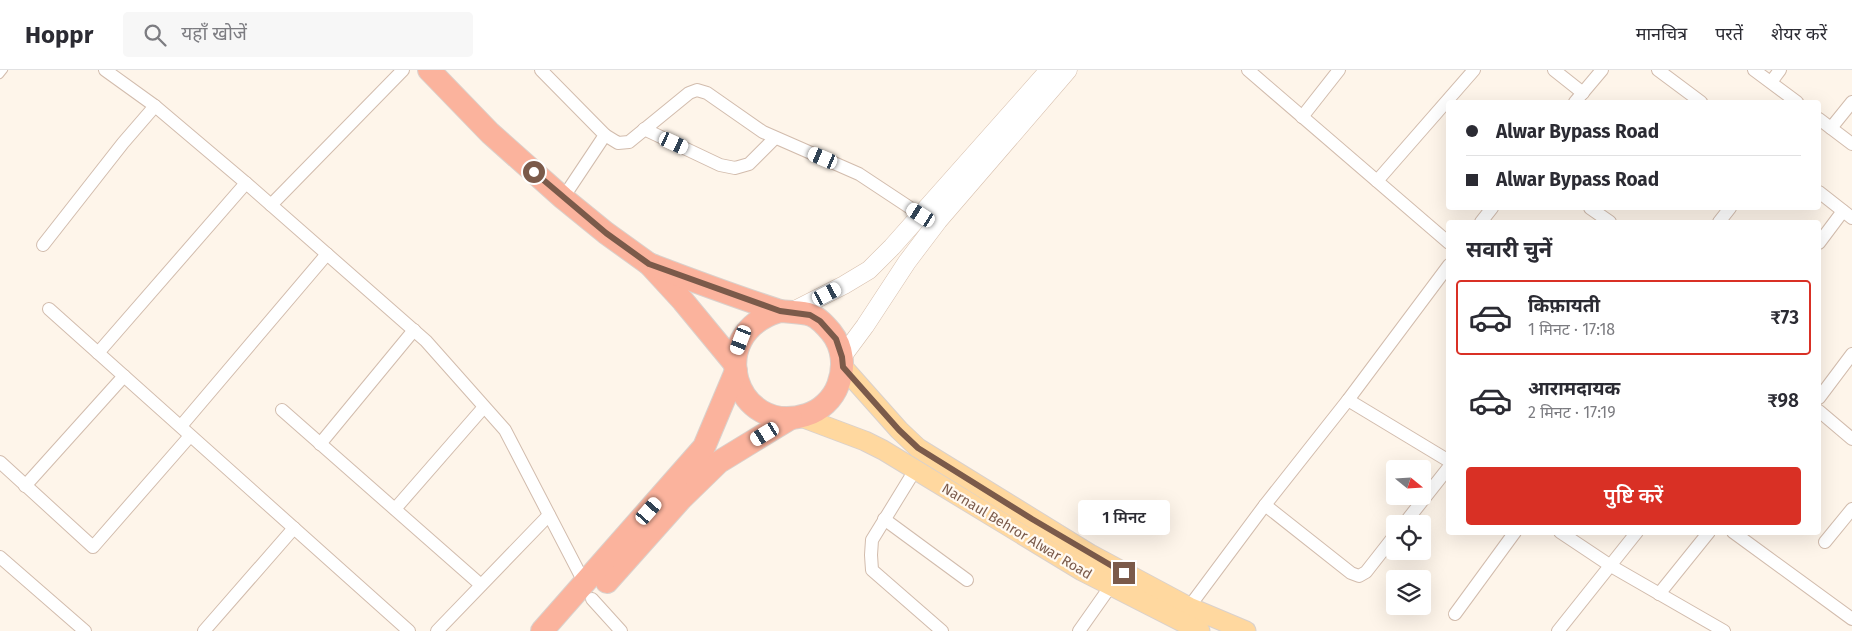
<!DOCTYPE html>
<html lang="hi">
<head>
<meta charset="utf-8">
<style>
  :root { --surface:#fff; --page:#f7f7f7; --text:#2b2b33; --muted:#7c7c81; --line:#e1e1e2; --accent:#d93025 }
  body { margin:0; font-family:"Fira Sans","Noto Sans Devanagari",sans-serif; background:var(--page); color:var(--text); height:100vh; display:flex; flex-direction:column; font-size:19px; white-space:nowrap }
  * { box-sizing:border-box; margin:0 }
  p { font-size:16px; color:var(--muted) }
  .icon { flex:none; width:28px; height:28px; fill:none; stroke:currentColor; stroke-width:2; stroke-linecap:round; stroke-linejoin:round }
  .map { position:relative; flex:1; overflow:hidden }
  .sheet { position:absolute; left:1446px; top:150px; width:375px; height:315px; display:flex; flex-direction:column; background:var(--surface); border-radius:5px; box-shadow:0 5px 20px #0002 }
  .sheet>* { flex:none }
  .guide { position:absolute; left:1446px; top:30px; width:375px; height:110px; border-radius:5px; box-shadow:0 5px 20px #0002; display:grid; align-content:center; height:110px; padding:0 20px; background:var(--surface) }
  .needle { width:32px; rotate:108deg }
  .buttons { position:absolute; left:1386px; top:390px; display:grid; gap:10px }
  .buttons a { display:grid; place-items:center; width:45px; height:45px; border-radius:5px; background:var(--surface); box-shadow:0 5px 20px #0002; font-size:25px }
  .end { position:absolute; width:22px; height:22px; margin:-11px; border:6px solid #7b5a4a; background:#fff; box-shadow:0 0 0 2px #fff }
  .from { border-radius:50% }
  .bubble { position:absolute; height:35px; border-radius:5px; background:var(--surface); box-shadow:0 5px 20px #0002; font-size:16px; font-weight:600; line-height:35px; text-align:center }
  .car { position:absolute; width:15px; height:30px; margin:-15px -8px; border-radius:6px; box-shadow:0 0 4px 1px #0007; background:linear-gradient(#fff 24%,#345 0 40%,#fff 0 76%,#345 0 86%,#fff 0) }
  .guide b { display:flex; align-items:center; gap:18px; height:48px; font-size:19px }
  .guide b+b { border-top:1px solid var(--line) }
  .guide i { width:12px; height:12px; background:var(--text) }
  ul { padding:0; list-style:none }
  li { display:flex; align-items:center; gap:15px; height:75px; margin:0 10px 8px; padding:0 10px; border:2px solid transparent; border-radius:5px }
  li div { flex:1 }
  li b { display:block; font-size:19px }
  li em { font-style:normal; font-weight:600 }
  li.on { border-color:var(--accent) }
  li>.icon { width:45px; height:45px; stroke-width:1.5 }
  h2 { padding:0 20px; font-size:22px; line-height:60px }
  .button { display:flex; gap:10px; margin-top:auto; padding:10px 20px }
  .button a { flex:1; height:58px; border-radius:5px; background:var(--accent); color:#fff; font-size:20px; font-weight:600; line-height:58px; text-align:center }
  header { display:flex; align-items:center; gap:30px; box-sizing:border-box; height:70px; padding:0 25px; background:var(--surface); border-bottom:1px solid var(--line) }
  header strong { font-size:24px }
  nav { display:flex; gap:28px; margin-inline-start:auto; font-size:18px }
  .search { width:350px; height:45px; background:var(--page); display:flex; align-items:center; gap:12px; box-sizing:border-box; padding:0 18px; border-radius:5px; color:var(--muted); font-size:19px }
  .map>svg:first-child { display:block }
  .lines { fill:none; stroke-linecap:round; stroke-linejoin:round }
  .lane-casing { stroke:#d2bcad; stroke-width:8 }
  .street-casing { stroke:#d2bcad; stroke-width:14 }
  .secondary-casing { stroke:#d7bfad; stroke-width:19 }
  .primary-casing { stroke:#dad1cc; stroke-width:21 }
  .highway-casing { stroke:#dad1cc; stroke-width:24 }
  .lane { stroke:#fff; stroke-width:6 }
  .street { stroke:#fff; stroke-width:12 }
  .secondary { stroke:#fff; stroke-width:18 }
  .primary { stroke:#ffd89f; stroke-width:19 }
  .highway { stroke:#fbb39d; stroke-width:22 }
  .route { stroke:#7b5a4a; stroke-width:6 }
  .labels { text-anchor:middle; stroke-width:4.5; stroke-linejoin:round; paint-order:stroke }
  .street-label { font-size:14px; fill:#7b5a4a; stroke:#fff9f1 }
</style>
</head>
<body>
<header>
<strong>Hoppr</strong>
<div class="search"><svg class="icon" aria-label="search" viewBox="0 0 24 24"><circle cx="10" cy="10" r="6"/><path d="M15 15l6 6"/></svg>यहाँ खोजें</div>
<nav><a>मानचित्र</a><a>परतें</a><a>शेयर करें</a></nav>
</header>
<div class="map">
<svg width="1852" height="561" viewBox="0 0 1852 561">
  <rect width="100%" height="100%" fill="#fef5ea"/>
  <g class="lines">
    <defs>
      <polyline id="lane" points="0,5 4,0"/>
      <g id="street">
        <polyline points="105,0 155,36 246,113 426,271 505,360 585,514"/>
        <polyline points="541,0 605,65 563,128"/>
        <polyline points="1248,0 1449,173"/>
        <polyline points="1554,0 1583,23"/>
        <polyline points="1658,0 1701,32"/>
        <polyline points="1754,0 1797,32"/>
        <polyline points="1771,12 1780,0"/>
        <polyline points="1575,32 1602,0"/>
        <polyline points="1302,47 1339,0"/>
        <polyline points="1819,49 1852,74"/>
        <polyline points="1831,58 1852,32"/>
        <polyline points="644,59 720,95 735,98 749,94 775,68"/>
        <polyline points="605,65 618,73 629,72 689,23 697,20 707,23 763,62 859,104 921,145"/>
        <polyline points="1377,111 1474,0"/>
        <polyline points="1819,122 1852,148"/>
        <polyline points="271,135 403,0"/>
        <polyline points="1590,138 1610,152"/>
        <polyline points="1481,152 1492,138"/>
        <polyline points="1719,152 1730,138"/>
        <polyline points="1819,173 1843,141"/>
        <polyline points="43,175 123,73 155,36"/>
        <polyline points="49,239 409,561"/>
        <polyline points="98,283 246,113"/>
        <polyline points="1819,328 1852,284"/>
        <polyline points="1348,330 1449,391"/>
        <polyline points="282,340 481,515"/>
        <polyline points="1819,341 1852,369"/>
        <polyline points="181,356 327,184"/>
        <polyline points="320,374 414,260"/>
        <polyline points="0,392 93,477 190,366"/>
        <polyline points="915,400 872,470 871,485 872,500 942,561"/>
        <polyline points="25,416 124,306"/>
        <polyline points="1265,435 1351,503 1359,506 1366,502 1395,465"/>
        <polyline points="395,439 484,337"/>
        <polyline points="884,449 967,510"/>
        <polyline points="1404,454 1449,397"/>
        <polyline points="1560,462 1611,496 1724,561"/>
        <polyline points="1733,462 1852,549"/>
        <polyline points="1825,472 1852,439"/>
        <polyline points="0,487 85,561"/>
        <polyline points="1659,524 1709,462"/>
        <polyline points="592,529 621,561"/>
        <polyline points="1189,537 1265,435 1348,330 1449,195"/>
        <polyline points="1455,544 1515,462"/>
        <polyline points="204,561 294,458"/>
        <polyline points="437,561 549,445"/>
        <polyline points="1079,561 1110,517"/>
        <polyline points="1558,561 1637,462"/>
      </g>
      <g id="secondary">
        <polyline points="793,241 844,215 869,200 892,177 1049,0"/>
        <polyline points="842,287 865,256 907,192 938,151 1068,0"/>
      </g>
      <g id="primary">
        <polyline points="843,297 899,360 918,378 1090,484 1189,537 1246,561"/>
        <polyline points="801,347 865,371 883,380 1082,501 1200,561"/>
      </g>
      <g id="highway">
        <polyline points="429,0 490,63 563,128 606,163 649,194 683,231 735,294"/>
        <path d="M649,194C691,210 734,226 777,240C788,243 800,241 811,245C819,248 825,255 831,262C843,277 845,297 838,315C833,329 820,341 806,345C736,367 702,264 780,241"/>
        <polyline points="607,512 681,429 719,392 791,348"/>
        <polyline points="542,561 704,377 736,301"/>
      </g>
    </defs>
    <use href="#lane" class="lane-casing"/>
    <use href="#street" class="street-casing"/>
    <use href="#secondary" class="secondary-casing"/>
    <use href="#primary" class="primary-casing"/>
    <use href="#highway" class="highway-casing"/>
    <use href="#lane" class="lane"/>
    <use href="#street" class="street"/>
    <use href="#secondary" class="secondary"/>
    <use href="#primary" class="primary"/>
    <use href="#highway" class="highway"/>
  </g>
  <g class="lines">
    <polyline class="route" points="534,102 606,163 649,194 780,241 810,245 820,251 836,269 842,287 843,297 899,360 918,378 1032,449 1124,503"/>
  </g>
  <g class="labels">
    <g class="street-label">
      <text transform="translate(1017 461) rotate(31)" y="5">Narnaul Behror Alwar Road</text>
    </g>
  </g>
</svg>
<div class="buttons">
<a><svg class="needle" viewBox="-14 -14 28 28"><path d="M0-13l5 13h-10z" fill="#e53935"/><path d="M0 13l5-13h-10z" fill="#7c7c81"/></svg></a>
<a><svg class="icon" aria-label="locate" viewBox="0 0 24 24"><circle cx="12" cy="12" r="6"/><path d="M12 2v4M12 18v4M2 12h4M18 12h4"/></svg></a>
<a><svg class="icon" aria-label="layers" viewBox="0 0 24 24"><path d="M12 4l9 5-9 5-9-5zM3 14l9 5 9-5"/></svg></a>
</div>
<i class="end from" style="left:534px;top:102px"></i>
<i class="end" style="left:1124px;top:503px"></i>
<div class="bubble" style="left:1078px;top:430px;width:92px">1 मिनट</div>
<i class="car" style="left:674px;top:73px;rotate:115deg"></i>
<i class="car" style="left:823px;top:88px;rotate:293deg"></i>
<i class="car" style="left:921px;top:145px;rotate:303deg"></i>
<i class="car" style="left:827px;top:224px;rotate:63deg"></i>
<i class="car" style="left:741px;top:270px;rotate:201deg"></i>
<i class="car" style="left:765px;top:364px;rotate:239deg"></i>
<i class="car" style="left:649px;top:441px;rotate:41deg"></i>
<div class="guide">
<b><i class="from"></i>Alwar Bypass Road</b>
<b><i></i>Alwar Bypass Road</b>
</div>
<section class="sheet">
<h2>सवारी चुनें</h2>
<ul>
<li class="on"><svg class="icon" aria-label="car" viewBox="0 0 24 24"><path d="M5 17H2v-5l4-1 3-4h7l3 4 3 1v5h-3M9 17h6M6 11h13"/><circle cx="7" cy="17" r="2"/><circle cx="17" cy="17" r="2"/></svg><div><b>किफ़ायती</b><p>1 मिनट · 17:18</p></div><em>₹73</em></li>
<li><svg class="icon" aria-label="car" viewBox="0 0 24 24"><path d="M5 17H2v-5l4-1 3-4h7l3 4 3 1v5h-3M9 17h6M6 11h13"/><circle cx="7" cy="17" r="2"/><circle cx="17" cy="17" r="2"/></svg><div><b>आरामदायक</b><p>2 मिनट · 17:19</p></div><em>₹98</em></li>
</ul>
<div class="button"><a>पुष्टि करें</a></div>
</section>
</div>
</body>
</html>
